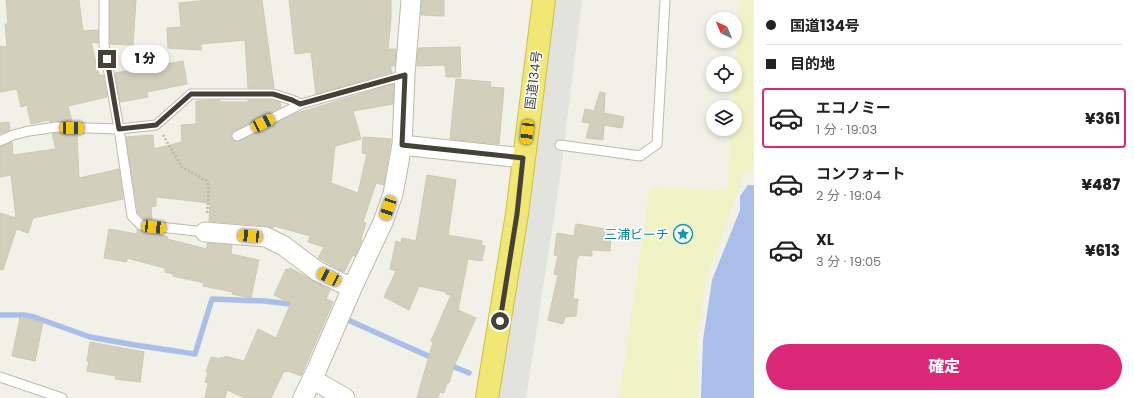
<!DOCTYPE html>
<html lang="ja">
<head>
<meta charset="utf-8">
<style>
  :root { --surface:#fff; --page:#f6f6f6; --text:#222; --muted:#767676; --line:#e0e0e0; --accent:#db2777 }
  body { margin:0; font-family:Poppins,"Noto Sans JP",sans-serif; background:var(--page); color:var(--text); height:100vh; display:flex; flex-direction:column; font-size:15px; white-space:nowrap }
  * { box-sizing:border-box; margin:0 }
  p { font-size:13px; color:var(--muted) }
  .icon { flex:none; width:22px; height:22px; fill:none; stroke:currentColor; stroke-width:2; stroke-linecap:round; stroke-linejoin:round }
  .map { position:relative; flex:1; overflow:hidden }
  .panel { display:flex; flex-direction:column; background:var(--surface); width:380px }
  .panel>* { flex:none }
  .top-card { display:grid; align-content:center; height:88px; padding:0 12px; background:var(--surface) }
  .needle { width:26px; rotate:316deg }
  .buttons { position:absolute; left:706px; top:12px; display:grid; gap:8px }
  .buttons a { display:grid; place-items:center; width:36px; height:36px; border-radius:50%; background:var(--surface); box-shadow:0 2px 6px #0003; font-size:20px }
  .end { position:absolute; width:18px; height:18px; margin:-9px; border:5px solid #444237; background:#fff; box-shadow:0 0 0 2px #fff }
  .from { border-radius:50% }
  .bubble { position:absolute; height:28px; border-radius:14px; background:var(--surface); box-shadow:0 2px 6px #0003; font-size:13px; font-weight:800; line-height:28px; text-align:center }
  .car { position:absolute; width:12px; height:24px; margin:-12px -6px; border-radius:5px; box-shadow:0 0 3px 1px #0007; background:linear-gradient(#f5c518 24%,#345 0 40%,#f5c518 0 76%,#345 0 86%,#f5c518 0) }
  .top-card b { display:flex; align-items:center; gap:14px; height:38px; font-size:15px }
  .top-card b+b { border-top:1px solid var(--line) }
  .top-card i { width:10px; height:10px; background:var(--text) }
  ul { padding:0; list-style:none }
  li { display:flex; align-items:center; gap:12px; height:60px; margin:0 8px 6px; padding:0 4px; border:2px solid transparent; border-radius:4px }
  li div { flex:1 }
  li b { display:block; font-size:15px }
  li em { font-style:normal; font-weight:800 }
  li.active { border-color:var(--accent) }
  li>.icon { width:36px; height:36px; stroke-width:1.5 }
  .cta { display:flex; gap:8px; margin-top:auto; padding:8px 12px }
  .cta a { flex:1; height:46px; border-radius:24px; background:var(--accent); color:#fff; font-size:16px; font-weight:800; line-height:46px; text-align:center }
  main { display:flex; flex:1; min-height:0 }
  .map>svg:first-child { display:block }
  .sand { fill:#f0f3c6 }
  .parking { fill:#e3e3de }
  .water { fill:#a9bee9 }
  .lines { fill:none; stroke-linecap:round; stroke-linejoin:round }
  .stream { stroke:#a9bee9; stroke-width:5.5 }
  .building { fill:#d2cfbd; stroke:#ccc9b1 }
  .lane-casing { stroke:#bcbbaa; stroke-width:11 }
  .street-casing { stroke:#bcbbaa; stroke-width:21 }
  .highway-casing { stroke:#cebf45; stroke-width:24 }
  .path { stroke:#bdba9d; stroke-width:2.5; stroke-dasharray:2 2; stroke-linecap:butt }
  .lane { stroke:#fff; stroke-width:9 }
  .street { stroke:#fff; stroke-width:19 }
  .highway { stroke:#f0e774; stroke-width:22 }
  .route { stroke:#444237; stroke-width:5 }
  .labels { text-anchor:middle; stroke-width:3; stroke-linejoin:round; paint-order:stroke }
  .street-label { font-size:13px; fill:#444237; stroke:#fff }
  .culture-label { font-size:13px; fill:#0d838f; stroke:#fff; text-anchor:end }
</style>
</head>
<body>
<main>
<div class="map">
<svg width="754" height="398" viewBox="0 0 754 398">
  <rect width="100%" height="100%" fill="#f2f1e7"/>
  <polygon class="sand" points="740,0 754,0 754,171 745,171 707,277 697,337 698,378 697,398 619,398 650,187 727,190 731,129 735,129 735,107 733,107"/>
  <polygon class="parking" points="554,0 582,0 559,185 526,398 498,398"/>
  <polygon class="water" points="748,185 754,185 754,398 701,398 703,340 712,280 740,210 740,196"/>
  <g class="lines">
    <g class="stream">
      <polyline points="0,315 24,315 34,317 90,337 135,345 195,354 212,299 265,301 298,305"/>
      <polyline points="348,320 435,359"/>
      <polyline points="447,364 469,373"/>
    </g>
  </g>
  <g class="building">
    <polygon points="6,0 79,0 83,31 98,30 98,43 91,42 99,75 103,75 107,97 68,106 72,121 50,122 49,120 31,124 27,105 21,107 17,89 0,92 0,46 7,47 5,24 8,24"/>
    <polygon points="110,0 136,0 133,45 110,44"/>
    <polygon points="209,0 262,0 274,88 248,88 245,40 201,44 201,50 168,48 167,28 181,27 179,3"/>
    <polygon points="289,0 391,0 391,18 388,49 396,49 395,66 390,66 392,72 316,94 311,52 295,54"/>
    <polygon points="422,0 444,0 444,16 421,15"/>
    <polygon points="460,47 461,77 446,77 445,65 417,66 418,48"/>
    <polygon points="183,61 187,84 147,92 148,97 120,102 115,73"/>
    <polygon points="456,79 491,82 490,87 504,88 499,144 450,139"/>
    <polygon points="394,84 393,104 353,111 361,139 335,146 331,183 358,193 367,154 362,153 363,137 391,139 384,185 376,183 363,222 366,223 361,239 362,240 355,256 353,255 344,272 318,258 324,247 308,242 310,236 274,226 273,228 267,226 209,221 210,203 156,197 156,206 151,207 152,220 144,219 138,213 126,137 153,135 154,149 182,142 181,125 196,124 196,101 220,100 220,102 248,102 248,100 272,100 280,102 281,107 232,132 232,139 237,142 297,113"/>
    <polygon points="600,92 605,93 604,113 624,117 622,128 604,125 603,140 586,138 590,123 582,122 585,109 594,111"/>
    <polygon points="9,122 10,130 0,134 0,123"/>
    <polygon points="56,133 77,134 79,178 119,169 123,199 33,218 28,233 17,229 17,227 3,270 0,269 0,213 16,218 11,175 0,177 0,147 12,142 13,155 56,149 52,134"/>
    <polygon points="427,175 456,180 448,235 482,241 481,245 485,246 482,261 468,259 458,310 476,318 454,366 449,383 447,383 444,393 440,392 438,398 417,398 433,342 431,341 451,295 446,294 446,292 419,286 409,310 384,297 396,271 390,269 396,241 401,243 402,238 416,241"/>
    <polygon points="576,224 611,230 610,251 592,250 592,256 579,255 578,258 577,258 573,299 578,299 576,316 565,317 563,324 548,320 558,275 554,274 558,256 554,255 557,233 574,236"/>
    <polygon points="109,229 137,234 137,229 153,232 168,237 167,239 207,249 207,243 232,245 231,254 259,260 251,298 232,294 233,292 203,286 204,283 173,276 173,274 165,272 165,268 127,258 127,262 104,258"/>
    <polygon points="290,268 330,290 326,299 333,302 301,376 288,371 287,372 284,371 271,398 245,398 227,390 225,398 205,398 208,383 205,382 208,373 206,372 211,357 221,359 221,357 224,358 225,356 244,361 258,329 276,338 291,303 274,295 286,269 289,270"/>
    <polygon points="20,318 43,322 35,361 12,356"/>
    <polygon points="90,342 144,352 140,382 115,379 116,376 87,371 89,361 87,361"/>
  </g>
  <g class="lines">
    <defs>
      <g id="lane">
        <polyline points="104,0 104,45 119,129 132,216 141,225 205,232"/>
        <polyline points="237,136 301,104 405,75"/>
        <polyline points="0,141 13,135 29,131 56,127 119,129 156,125 191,94 273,94 292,100 301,104"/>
        <polyline points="560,145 640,156 657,144 665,0"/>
        <polyline points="0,377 62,398"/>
      </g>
      <g id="street">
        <polyline points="402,145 523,158"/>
        <polyline points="205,232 266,237 284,246 317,271 352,288"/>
        <polyline points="312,379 345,398"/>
        <polyline points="303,398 317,369 352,288 383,222 393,194 402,145 405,75 411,0"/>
      </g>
      <polyline id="highway" points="487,398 517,214 544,0"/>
    </defs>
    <use href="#lane" class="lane-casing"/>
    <use href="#street" class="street-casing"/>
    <use href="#highway" class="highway-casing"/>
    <polyline class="path" points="163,135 182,167 207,181 209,189 207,214"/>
    <use href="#lane" class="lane"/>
    <use href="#street" class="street"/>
    <use href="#highway" class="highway"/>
  </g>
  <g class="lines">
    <polyline class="route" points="107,59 119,129 156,125 191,94 273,94 292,100 300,104 405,75 402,145 523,158 517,214 500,321"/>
  </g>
  <defs>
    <symbol id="sight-ring" viewBox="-11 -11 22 22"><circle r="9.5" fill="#fff" stroke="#0f9aa8" stroke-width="1.5"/><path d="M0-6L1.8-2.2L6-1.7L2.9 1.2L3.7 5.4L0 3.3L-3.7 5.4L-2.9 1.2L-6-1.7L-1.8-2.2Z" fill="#0f9aa8"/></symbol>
  </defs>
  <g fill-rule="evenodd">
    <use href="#sight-ring" x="672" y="223" width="22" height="22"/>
  </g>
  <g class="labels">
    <g class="street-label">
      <text transform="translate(533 80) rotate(-83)" y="5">国道134号</text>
    </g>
    <g class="culture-label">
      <text x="669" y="239">三浦ビーチ</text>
    </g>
  </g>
</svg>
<div class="buttons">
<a><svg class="needle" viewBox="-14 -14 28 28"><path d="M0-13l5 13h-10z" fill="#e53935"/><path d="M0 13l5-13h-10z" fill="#767676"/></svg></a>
<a><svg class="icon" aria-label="locate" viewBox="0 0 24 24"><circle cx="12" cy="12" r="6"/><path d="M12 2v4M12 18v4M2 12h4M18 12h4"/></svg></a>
<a><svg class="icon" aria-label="layers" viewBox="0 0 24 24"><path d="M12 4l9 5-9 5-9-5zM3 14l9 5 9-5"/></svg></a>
</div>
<i class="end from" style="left:500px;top:321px"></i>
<i class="end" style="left:107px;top:59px"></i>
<div class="bubble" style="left:121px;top:45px;width:48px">1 分</div>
<i class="car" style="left:263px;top:123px;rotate:63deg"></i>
<i class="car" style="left:72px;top:128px;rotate:91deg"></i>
<i class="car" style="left:527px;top:132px;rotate:187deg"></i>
<i class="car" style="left:388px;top:208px;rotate:198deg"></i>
<i class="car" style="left:154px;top:227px;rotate:96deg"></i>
<i class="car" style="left:250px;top:236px;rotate:275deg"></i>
<i class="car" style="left:329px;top:277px;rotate:296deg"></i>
</div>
<section class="panel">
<div class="top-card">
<b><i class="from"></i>国道134号</b>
<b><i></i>目的地</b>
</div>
<ul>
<li class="active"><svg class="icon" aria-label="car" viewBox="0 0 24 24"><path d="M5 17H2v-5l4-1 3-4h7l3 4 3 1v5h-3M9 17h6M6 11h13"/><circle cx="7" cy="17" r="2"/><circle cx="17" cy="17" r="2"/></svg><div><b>エコノミー</b><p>1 分 · 19:03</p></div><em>¥361</em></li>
<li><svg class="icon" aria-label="car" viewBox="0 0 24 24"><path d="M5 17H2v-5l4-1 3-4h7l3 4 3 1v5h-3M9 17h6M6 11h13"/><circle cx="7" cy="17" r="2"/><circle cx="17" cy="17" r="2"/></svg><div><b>コンフォート</b><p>2 分 · 19:04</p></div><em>¥487</em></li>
<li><svg class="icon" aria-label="car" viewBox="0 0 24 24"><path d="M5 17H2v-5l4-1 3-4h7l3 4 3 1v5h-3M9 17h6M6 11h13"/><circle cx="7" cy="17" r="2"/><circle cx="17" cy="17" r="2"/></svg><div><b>XL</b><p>3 分 · 19:05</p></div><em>¥613</em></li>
</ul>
<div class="cta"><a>確定</a></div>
</section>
</main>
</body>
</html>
